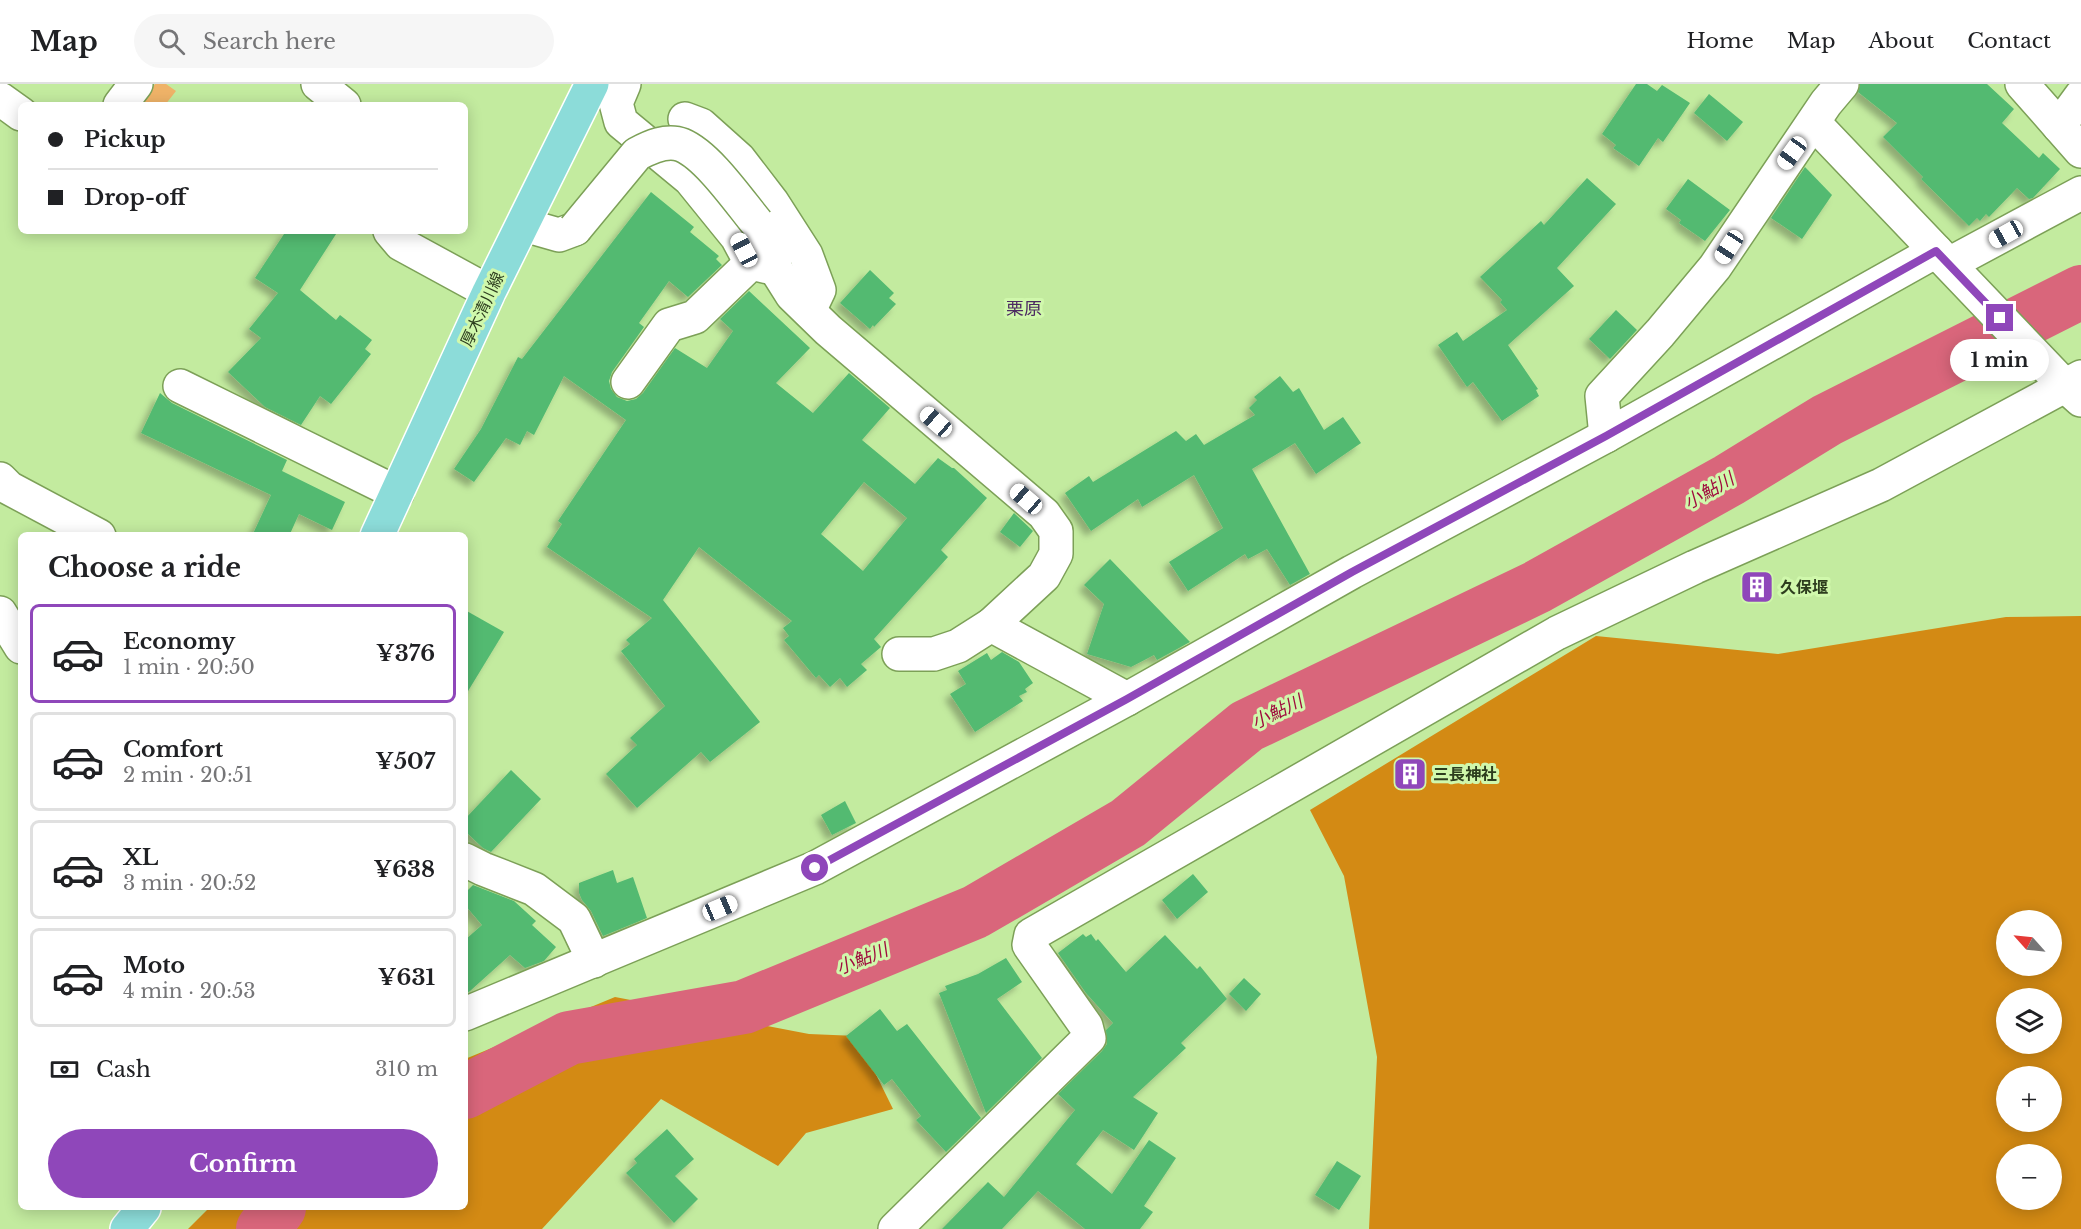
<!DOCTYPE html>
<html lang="en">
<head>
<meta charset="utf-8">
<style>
  :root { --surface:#fff; --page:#f6f6f6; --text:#202124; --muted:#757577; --line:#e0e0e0; --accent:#8f47ba }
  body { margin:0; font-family:"Libre Baskerville","Noto Sans JP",serif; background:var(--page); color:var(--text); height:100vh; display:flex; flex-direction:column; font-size:22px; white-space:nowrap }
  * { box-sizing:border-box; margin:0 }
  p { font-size:20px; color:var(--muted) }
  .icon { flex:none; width:33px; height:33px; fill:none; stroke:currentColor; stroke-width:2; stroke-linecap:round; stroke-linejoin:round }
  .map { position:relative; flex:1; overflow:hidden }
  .sheet { position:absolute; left:18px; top:448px; width:450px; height:678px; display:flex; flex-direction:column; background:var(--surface); border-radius:9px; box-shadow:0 3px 15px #0003 }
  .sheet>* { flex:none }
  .guide { position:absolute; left:18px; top:18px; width:450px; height:132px; border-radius:9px; box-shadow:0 3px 15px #0003; display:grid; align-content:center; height:132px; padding:0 30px; background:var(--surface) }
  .needle { width:39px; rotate:297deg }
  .tools { position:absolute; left:1996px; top:826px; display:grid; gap:12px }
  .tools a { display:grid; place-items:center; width:66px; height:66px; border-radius:50%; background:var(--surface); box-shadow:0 3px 15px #0003; font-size:30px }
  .end { position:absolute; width:27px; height:27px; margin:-14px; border:8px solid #8f47ba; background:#fff; box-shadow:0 0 0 3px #fff }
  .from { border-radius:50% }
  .bubble { position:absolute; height:42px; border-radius:21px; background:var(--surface); box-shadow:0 3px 15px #0003; font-size:20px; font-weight:800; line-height:42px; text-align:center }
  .car { position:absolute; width:18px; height:36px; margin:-18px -9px; border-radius:8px; box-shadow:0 0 4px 2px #0007; background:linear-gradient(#fff 24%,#345 0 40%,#fff 0 76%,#345 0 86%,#fff 0) }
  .guide b { display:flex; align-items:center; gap:21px; height:57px; font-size:22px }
  .guide b+b { border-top:2px solid var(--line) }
  .guide i { width:15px; height:15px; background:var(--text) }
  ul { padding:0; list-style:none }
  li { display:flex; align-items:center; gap:18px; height:99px; margin:0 12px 9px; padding:0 18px; border:3px solid var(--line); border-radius:9px }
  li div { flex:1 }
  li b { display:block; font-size:22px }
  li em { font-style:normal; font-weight:800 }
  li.current { border-color:var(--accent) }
  li>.icon { width:54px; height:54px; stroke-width:1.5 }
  h2 { padding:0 30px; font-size:27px; line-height:72px }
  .pay { display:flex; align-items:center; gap:15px; height:66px; padding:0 30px; font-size:22px }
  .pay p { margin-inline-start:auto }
  .action { display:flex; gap:12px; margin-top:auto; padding:12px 30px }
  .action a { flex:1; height:69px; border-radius:36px; background:var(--accent); color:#fff; font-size:24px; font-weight:800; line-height:69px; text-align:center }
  header { display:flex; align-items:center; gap:36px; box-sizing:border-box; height:84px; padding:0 30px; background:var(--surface); border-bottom:2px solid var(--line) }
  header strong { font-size:28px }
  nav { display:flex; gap:33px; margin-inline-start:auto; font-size:21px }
  .search { width:420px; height:54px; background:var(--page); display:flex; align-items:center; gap:15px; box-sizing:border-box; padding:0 21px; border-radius:33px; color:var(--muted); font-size:22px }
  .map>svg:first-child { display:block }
  .green { fill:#efb368 }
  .forest { fill:#d38a14; fill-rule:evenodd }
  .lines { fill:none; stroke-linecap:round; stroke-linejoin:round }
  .river { stroke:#d9667b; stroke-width:54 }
  .building { fill:#52ba71; fill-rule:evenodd; filter:url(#shadow) }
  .minor-casing { stroke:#7ca057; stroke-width:36 }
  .major-casing { stroke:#fff; stroke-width:36 }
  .minor { stroke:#fff; stroke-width:33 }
  .major { stroke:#8cdcd9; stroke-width:33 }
  .minor-bridge-casing { stroke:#7ca057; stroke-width:36; stroke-linecap:butt }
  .minor-bridge { stroke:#fff; stroke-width:33 }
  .route { stroke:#8f47ba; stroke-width:8 }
  .labels { text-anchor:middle; stroke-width:6; stroke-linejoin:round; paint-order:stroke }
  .street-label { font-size:16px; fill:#2d3d1e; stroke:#d0f8ac }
  .poi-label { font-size:16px; font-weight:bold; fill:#2d3d1e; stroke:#d0f8ac; text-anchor:start }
  .neighbourhood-label { font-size:18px; fill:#4c2a62; stroke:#d0f8ac }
  .water-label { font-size:18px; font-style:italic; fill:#9f0c3e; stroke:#d0f8ac }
</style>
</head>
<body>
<header>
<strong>Map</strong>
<div class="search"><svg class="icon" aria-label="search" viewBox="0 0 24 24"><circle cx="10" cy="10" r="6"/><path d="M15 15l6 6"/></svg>Search here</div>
<nav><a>Home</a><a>Map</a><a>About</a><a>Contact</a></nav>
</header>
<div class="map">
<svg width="2081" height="1145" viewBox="0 0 2081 1145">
  <defs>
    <filter id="shadow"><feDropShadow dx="-5.5" dy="5.5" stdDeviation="3" flood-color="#0004"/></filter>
  </defs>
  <rect width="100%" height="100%" fill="#c3eb9f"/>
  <polygon class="green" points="155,0 166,0 176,7 165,21 140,21"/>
  <g class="forest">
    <path d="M2081,532V1145H1369L1377,973L1344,792L1310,726L1596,552L1778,570L2006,533ZM2007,837H2052V882H2007ZM2007,915H2052V960H2007ZM2007,993H2052V1038H2007ZM2007,1071H2052V1116H2007Z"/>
    <polygon points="615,913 809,950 857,952 893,1025 806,1049 778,1082 661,1015 542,1145 188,1145 209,1124 465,1124 465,975"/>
  </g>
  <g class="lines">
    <g class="river">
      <polyline points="465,1008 569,954 744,923 975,828 1128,739 1247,642 1537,503 1729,396 1827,336 2081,208"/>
      <polyline points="263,1145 279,1124"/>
    </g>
  </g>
  <g class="building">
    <polygon points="1636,0 1647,0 1657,7 1662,1 1690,19 1663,58 1658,54 1639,82 1613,64 1616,61 1602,50"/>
    <polygon points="1860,0 1987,0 2014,25 2002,39 2039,74 2043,69 2060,85 2033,114 2029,115 2017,104 1989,133 1986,130 1980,137 1977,134 1969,142 1921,95 1923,93 1883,53 1897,39 1858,8"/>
    <polygon points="1709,10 1743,38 1727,57 1694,29"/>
    <polygon points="1805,83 1832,111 1802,155 1771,134"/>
    <polygon points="1587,94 1616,120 1557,184 1574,202 1508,261 1538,305 1536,306 1539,312 1502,337 1473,298 1467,303 1438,261 1457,248 1463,257 1507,226 1500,218 1502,216 1480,193 1541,137 1544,141"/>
    <polygon points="1688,95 1730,126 1705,157 1679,139 1681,136 1666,125"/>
    <path d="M651,108L694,143L690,148L719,172L716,175L722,181L688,213L669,197L639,239L644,243L612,288L609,297L611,305L617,313L627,317L636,315L643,309L675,264L707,284L733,247L720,235L749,207L810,264L776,299L813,329L849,289L890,324L862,356L915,400L938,374L952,384H954L987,414L941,466L948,473L874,555L881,563L861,580L867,586L847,603L840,594L830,603L819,591L816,594L784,556L789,552L783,544L792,537L699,463L663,516L760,638L710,678L701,668L637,724L606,690L637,661L630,654L665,622L621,567L630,560L626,556L652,534L547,463L562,440L558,437L626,336L564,292L534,351L527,347L520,361L506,354L474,398L454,385L481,345L518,273L522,275ZM864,398L907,434L863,487L821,450Z"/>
    <polygon points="286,147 338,147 300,206 336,236 340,231 372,256 365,265 371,270 331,320 320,312 301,341 265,323 228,288 261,254 249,245 278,209 255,194"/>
    <polygon points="870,186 894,209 889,214 896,220 874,243 873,241 870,245 840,219"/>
    <polygon points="1616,226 1637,246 1610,275 1589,255"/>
    <polygon points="1280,292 1293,308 1299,304 1324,346 1343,333 1361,359 1316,390 1295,359 1252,385 1310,490 1290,501 1267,465 1248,475 1245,470 1188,507 1169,478 1223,444 1194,391 1142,423 1138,415 1091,447 1065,409 1089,392 1093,398 1176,347 1186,357 1196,350 1204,361 1255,331 1249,324 1257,316 1254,313"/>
    <polygon points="160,309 172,319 287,376 282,387 345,418 332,446 299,430 289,452 252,452 271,411 141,349"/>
    <polygon points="1014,429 1033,447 1020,463 1000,448"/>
    <polygon points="1110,475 1190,558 1157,576 1154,571 1131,583 1087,570 1104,520 1084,501"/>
    <polygon points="465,526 504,548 465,612"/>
    <polygon points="1002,568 1019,578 1033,599 1025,605 1027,608 1019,612 1023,617 975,648 950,610 966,600 958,587 987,569 991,576"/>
    <polygon points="511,686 541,715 491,768 483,764 465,747 465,735"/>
    <polygon points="845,717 856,739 832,751 821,731"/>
    <polygon points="613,786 617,799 633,793 647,834 603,852 591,827 582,816 579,809 579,799"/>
    <polygon points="1193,790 1208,808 1177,835 1162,816"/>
    <polygon points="473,801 514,817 536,837 532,841 556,863 544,877 525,884 510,871 470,907 465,910 465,856 482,841 465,821 465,809"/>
    <polygon points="1083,850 1086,853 1091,850 1096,857 1098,855 1126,888 1165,851 1197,885 1200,882 1227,915 1181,959 1186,964 1133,1013 1158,1029 1134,1066 1103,1046 1076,1080 1112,1110 1149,1056 1176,1074 1144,1122 1153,1128 1140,1145 1085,1145 1038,1107 1002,1145 942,1145 988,1098 1004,1113 1075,1026 1058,1010 1102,967 1107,960 1106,946 1113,939 1086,909 1058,869"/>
    <polygon points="1006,874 1022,898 997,915 1042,974 986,1029 939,909 947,906 945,902 978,890"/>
    <polygon points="1244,894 1261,910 1246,927 1229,910"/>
    <polygon points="880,925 897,947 907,940 981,1034 946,1068 916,1036 921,1032 892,995 884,1001 846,952"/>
    <polygon points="667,1045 694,1075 675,1092 698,1115 674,1139 626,1089 637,1079 634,1075"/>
    <polygon points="1337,1077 1361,1092 1339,1126 1315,1111"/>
  </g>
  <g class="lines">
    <defs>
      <g id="minor">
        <polyline points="318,0 344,21"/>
        <polyline points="624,0 616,19 621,38 690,95 737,153 751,179"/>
        <polyline points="2022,0 2059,42 2081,12"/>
        <polyline points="0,15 21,30"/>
        <polyline points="120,21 136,0"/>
        <polyline points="685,35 701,41 739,75 772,118 806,171 819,206 809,227"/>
        <polyline points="1814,39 2061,298 2081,316"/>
        <polyline points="2059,42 2081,67"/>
        <polyline points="757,139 774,171 775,184 792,211 828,246 1044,430 1056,447 1056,470 1044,492 991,541 1127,615"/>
        <polyline points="524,141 559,151 575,145"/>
        <polyline points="390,147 401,160 489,208"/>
        <polyline points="1949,180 2081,109"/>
        <polyline points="628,298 669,241 695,233 751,179 773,184"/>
        <polyline points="180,302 397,409"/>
        <polyline points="1606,352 1602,312 1660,249 1715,183 1826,19 1842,0"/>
        <polyline points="0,395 9,404 99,452"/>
        <polyline points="0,529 21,563"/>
        <polyline points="899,570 934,570 958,562 991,541"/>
        <polyline points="465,776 483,785 534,805 574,835 594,877"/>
        <polyline points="465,930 815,784 1127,615 1352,488 1606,352 1936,167"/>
        <polyline points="895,1145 1089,954 1086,942 1029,861 1031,851 1557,549 1695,483 1881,401 2081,293"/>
      </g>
      <g id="major">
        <polyline points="377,452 489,208 592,0"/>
        <polyline points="127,1145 144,1124"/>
      </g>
    </defs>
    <use href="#minor" class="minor-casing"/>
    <use href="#major" class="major-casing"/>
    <use href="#minor" class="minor"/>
    <use href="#major" class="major"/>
    <defs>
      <path id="minor-bridge" d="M575,145L637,70C650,63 667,55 682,61C708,72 738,116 757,139"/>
    </defs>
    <use href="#minor-bridge" class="minor-bridge-casing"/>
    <use href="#minor-bridge" class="minor-bridge"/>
  </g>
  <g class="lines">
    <polyline class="route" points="815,784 1127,615 1352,488 1606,352 1936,167 2000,234"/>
  </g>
  <defs>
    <symbol id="building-square" viewBox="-11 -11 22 22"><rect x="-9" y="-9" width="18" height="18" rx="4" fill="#8f47ba" stroke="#d0f8ac"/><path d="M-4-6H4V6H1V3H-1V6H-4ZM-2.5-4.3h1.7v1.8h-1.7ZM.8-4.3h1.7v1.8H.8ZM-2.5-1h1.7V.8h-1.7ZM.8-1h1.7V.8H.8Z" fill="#fff"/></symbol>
  </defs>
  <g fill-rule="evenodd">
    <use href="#building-square" x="1738" y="484" width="38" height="38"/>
    <use href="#building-square" x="1391" y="671" width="38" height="38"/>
  </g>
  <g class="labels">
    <g class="street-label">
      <text transform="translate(482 225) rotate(-65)" y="6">厚木清川線</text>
    </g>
    <g class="poi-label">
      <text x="1780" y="509">久保堰</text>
      <text x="1433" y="696">三長神社</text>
    </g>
    <g class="neighbourhood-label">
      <text x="1024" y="231">栗原</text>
    </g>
    <g class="water-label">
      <text transform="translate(1709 407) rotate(-30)" y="6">小鮎川</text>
      <text transform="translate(1277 628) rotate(-26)" y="6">小鮎川</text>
      <text transform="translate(862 875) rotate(-22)" y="6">小鮎川</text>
    </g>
  </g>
</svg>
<div class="tools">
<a><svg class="needle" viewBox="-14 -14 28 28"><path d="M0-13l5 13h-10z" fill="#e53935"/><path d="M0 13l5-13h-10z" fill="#757577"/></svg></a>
<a><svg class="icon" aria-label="layers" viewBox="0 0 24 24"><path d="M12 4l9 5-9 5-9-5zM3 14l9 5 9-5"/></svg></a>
<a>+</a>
<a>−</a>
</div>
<i class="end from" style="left:815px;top:784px"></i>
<i class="end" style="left:2000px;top:234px"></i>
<div class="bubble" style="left:1950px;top:255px;width:99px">1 min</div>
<i class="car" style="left:1792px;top:69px;rotate:216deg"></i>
<i class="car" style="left:2006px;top:150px;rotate:241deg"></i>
<i class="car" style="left:1729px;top:163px;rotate:213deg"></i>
<i class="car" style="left:744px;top:166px;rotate:332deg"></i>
<i class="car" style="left:936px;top:338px;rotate:311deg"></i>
<i class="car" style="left:1026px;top:415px;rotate:311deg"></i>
<i class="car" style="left:720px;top:824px;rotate:67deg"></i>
<div class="guide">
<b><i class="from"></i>Pickup</b>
<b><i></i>Drop-off</b>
</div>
<section class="sheet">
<h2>Choose a ride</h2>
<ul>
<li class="current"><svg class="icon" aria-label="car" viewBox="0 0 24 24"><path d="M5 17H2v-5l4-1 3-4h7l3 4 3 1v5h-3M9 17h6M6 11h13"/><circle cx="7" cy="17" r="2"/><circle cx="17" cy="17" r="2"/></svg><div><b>Economy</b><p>1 min · 20:50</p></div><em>¥376</em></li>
<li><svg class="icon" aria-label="car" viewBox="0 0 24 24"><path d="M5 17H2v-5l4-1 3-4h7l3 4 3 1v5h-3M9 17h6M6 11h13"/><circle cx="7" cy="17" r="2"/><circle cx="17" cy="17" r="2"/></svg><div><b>Comfort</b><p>2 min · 20:51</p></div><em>¥507</em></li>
<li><svg class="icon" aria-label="car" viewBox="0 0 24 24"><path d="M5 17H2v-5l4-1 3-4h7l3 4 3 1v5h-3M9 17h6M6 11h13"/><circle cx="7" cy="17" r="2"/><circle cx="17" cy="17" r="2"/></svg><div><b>XL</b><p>3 min · 20:52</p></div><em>¥638</em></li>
<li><svg class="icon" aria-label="car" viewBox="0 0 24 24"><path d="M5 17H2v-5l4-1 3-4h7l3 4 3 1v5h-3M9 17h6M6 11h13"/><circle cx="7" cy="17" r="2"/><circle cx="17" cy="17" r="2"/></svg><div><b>Moto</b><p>4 min · 20:53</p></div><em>¥631</em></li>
</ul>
<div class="pay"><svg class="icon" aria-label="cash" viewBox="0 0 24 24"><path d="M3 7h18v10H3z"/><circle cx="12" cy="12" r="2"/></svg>Cash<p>310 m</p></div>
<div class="action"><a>Confirm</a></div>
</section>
</div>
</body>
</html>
